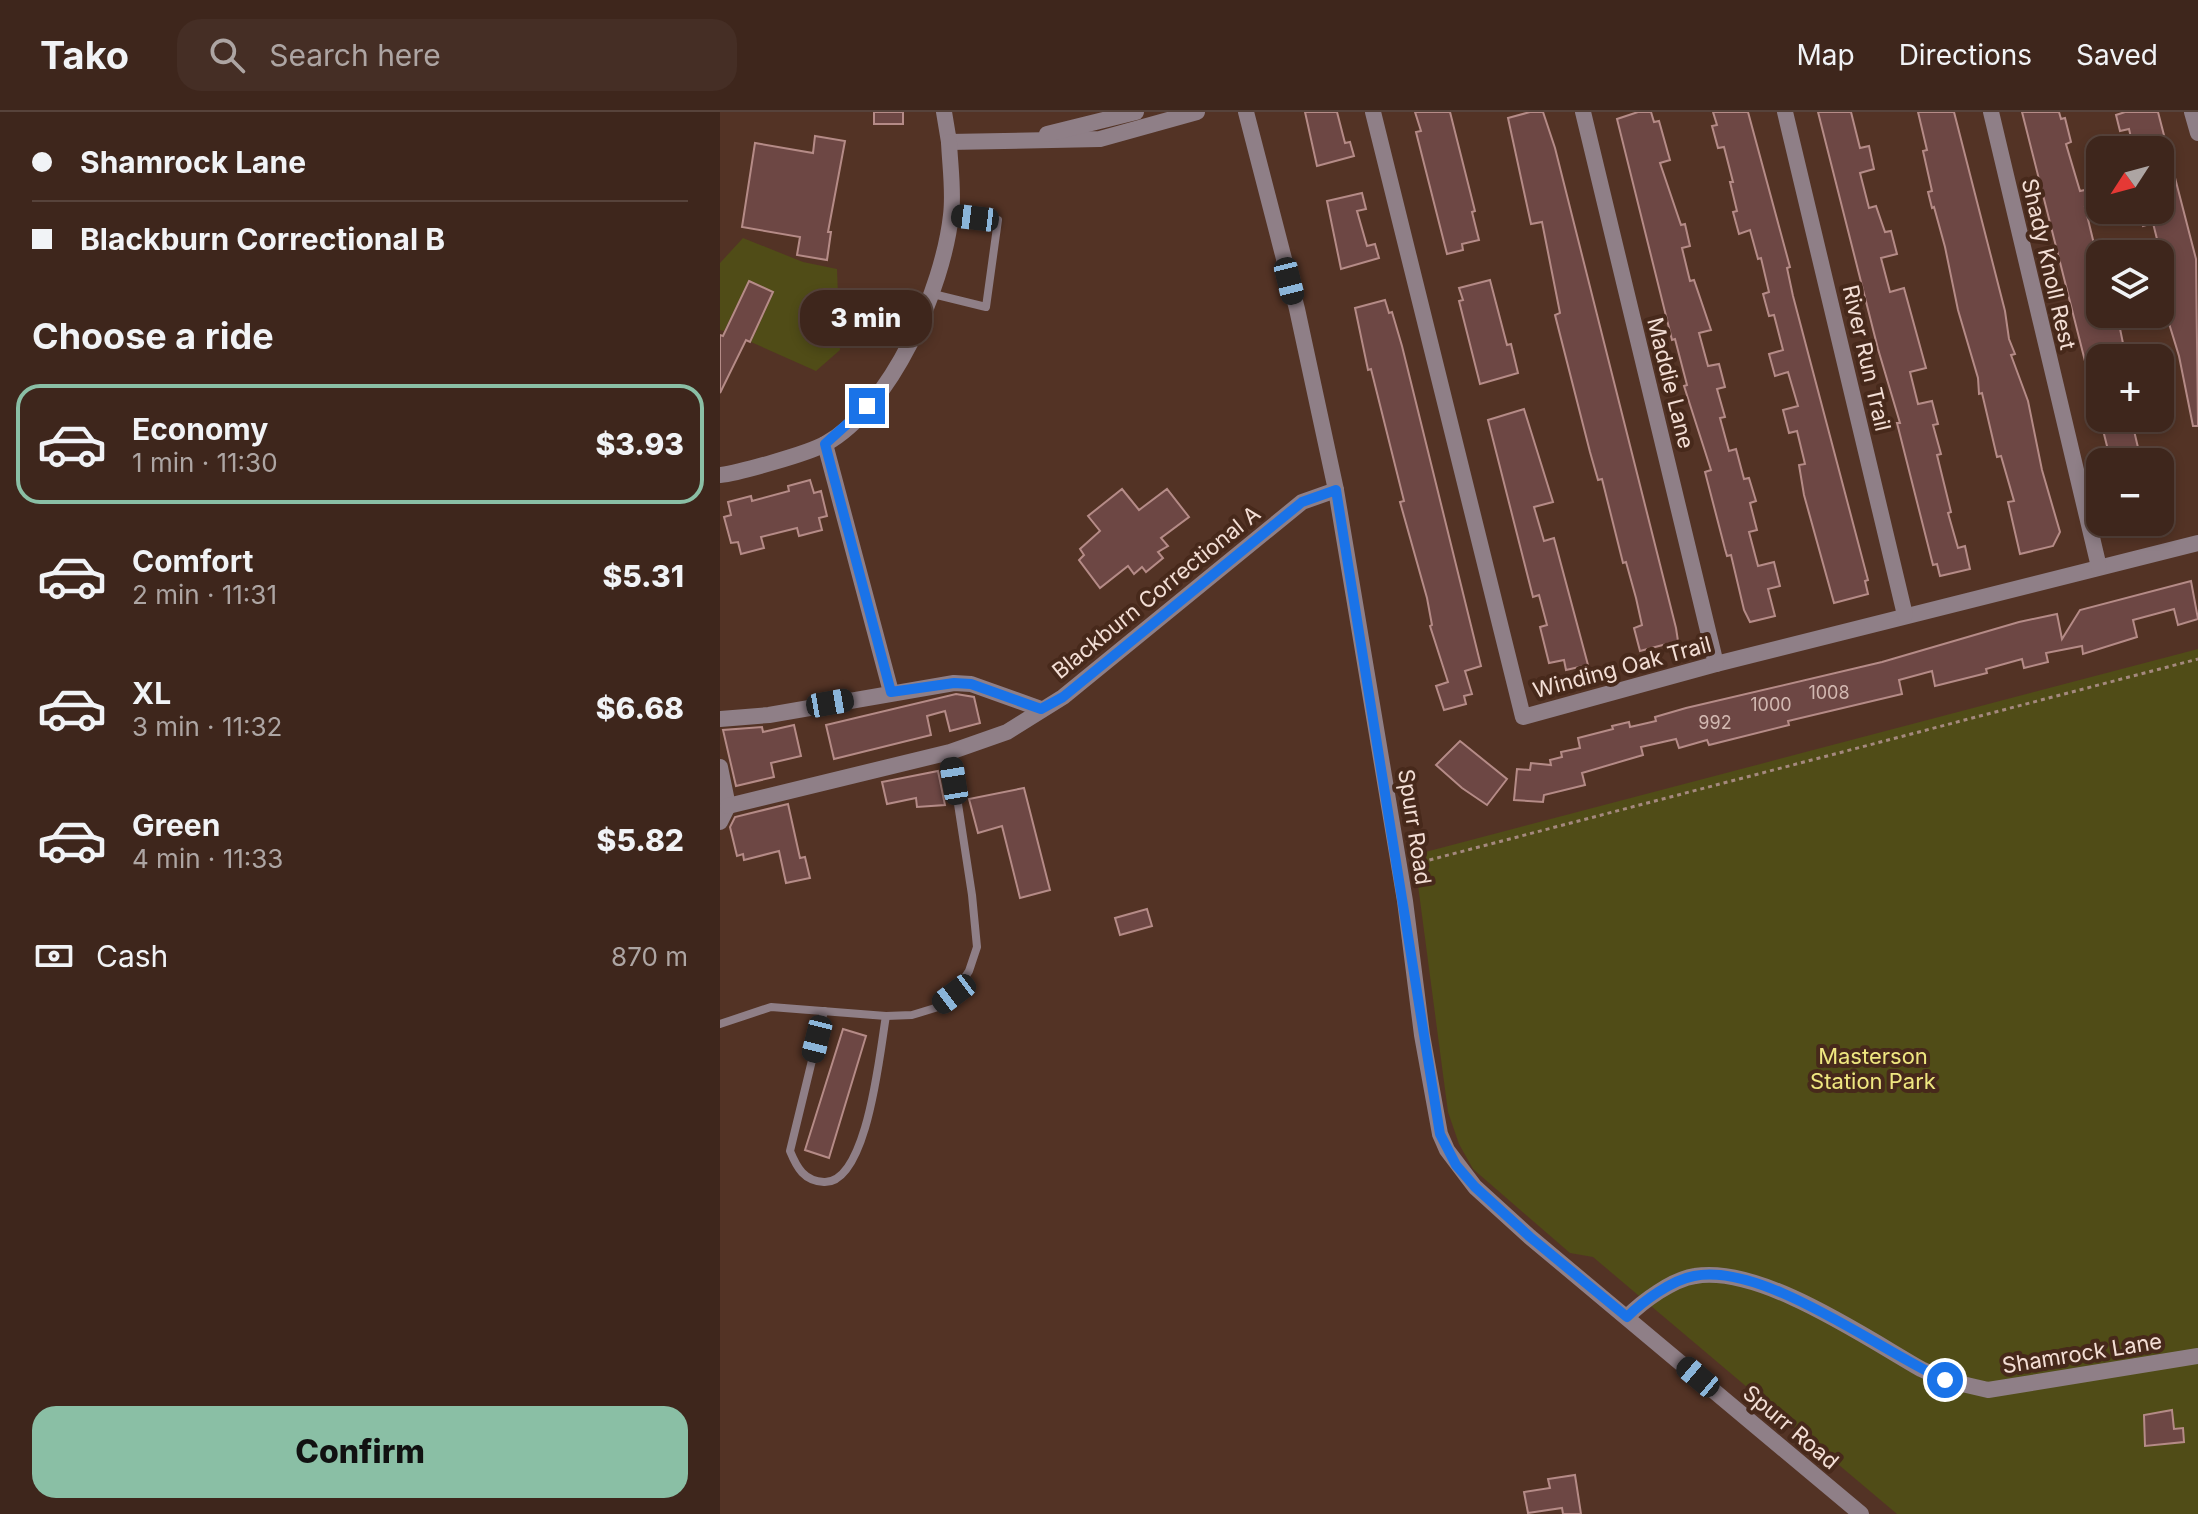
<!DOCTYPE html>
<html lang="en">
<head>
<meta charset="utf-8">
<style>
  :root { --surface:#3e261c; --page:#452e25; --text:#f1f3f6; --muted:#ada5a3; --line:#57433b; --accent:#8abfa5 }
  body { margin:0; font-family:Inter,sans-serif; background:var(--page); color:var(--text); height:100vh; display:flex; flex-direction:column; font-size:30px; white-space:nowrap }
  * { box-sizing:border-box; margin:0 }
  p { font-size:26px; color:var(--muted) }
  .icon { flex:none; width:44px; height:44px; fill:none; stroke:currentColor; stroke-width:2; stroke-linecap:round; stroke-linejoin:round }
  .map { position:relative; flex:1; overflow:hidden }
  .drawer { display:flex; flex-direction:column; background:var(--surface); width:720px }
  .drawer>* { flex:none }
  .hud { display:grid; align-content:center; height:176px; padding:0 32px; background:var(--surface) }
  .needle { width:52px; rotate:234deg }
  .tools { position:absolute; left:1366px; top:24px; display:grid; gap:16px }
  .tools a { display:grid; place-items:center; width:88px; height:88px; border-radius:16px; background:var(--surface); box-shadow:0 4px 12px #0003,0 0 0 2px var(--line); font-size:40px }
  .end { position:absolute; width:36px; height:36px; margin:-18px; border:10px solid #1a73e8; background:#fff; box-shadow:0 0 0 4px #fff }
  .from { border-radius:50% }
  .bubble { position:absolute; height:56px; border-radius:24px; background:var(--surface); box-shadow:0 4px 12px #0003,0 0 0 2px var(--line); font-size:26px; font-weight:800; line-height:56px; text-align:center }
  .car { position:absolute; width:24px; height:48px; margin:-24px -12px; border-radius:10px; box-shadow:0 0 6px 2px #0007; background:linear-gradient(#222 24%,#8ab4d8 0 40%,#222 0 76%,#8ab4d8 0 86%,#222 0) }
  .hud b { display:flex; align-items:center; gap:28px; height:76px; font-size:30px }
  .hud b+b { border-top:2px solid var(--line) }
  .hud i { width:20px; height:20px; background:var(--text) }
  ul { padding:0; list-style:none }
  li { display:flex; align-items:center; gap:24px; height:120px; margin:0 16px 12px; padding:0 16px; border:4px solid transparent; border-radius:24px }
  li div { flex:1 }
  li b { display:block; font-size:30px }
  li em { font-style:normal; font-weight:800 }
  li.active { border-color:var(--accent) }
  li>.icon { width:72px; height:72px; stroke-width:1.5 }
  h2 { padding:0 32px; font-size:36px; line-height:96px }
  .pay { display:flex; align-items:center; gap:20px; height:88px; padding:0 32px; font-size:30px }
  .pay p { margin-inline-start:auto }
  .primary-button { display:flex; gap:16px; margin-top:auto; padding:16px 32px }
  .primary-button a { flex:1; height:92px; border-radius:24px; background:var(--accent); color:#111; font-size:32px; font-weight:800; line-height:92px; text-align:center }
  header { display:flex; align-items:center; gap:48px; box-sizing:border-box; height:112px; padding:0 40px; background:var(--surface); border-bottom:2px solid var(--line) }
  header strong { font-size:38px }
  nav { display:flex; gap:44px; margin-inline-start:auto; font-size:28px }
  .search { width:560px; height:72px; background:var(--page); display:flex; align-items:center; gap:20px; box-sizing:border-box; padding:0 28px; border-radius:24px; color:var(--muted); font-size:30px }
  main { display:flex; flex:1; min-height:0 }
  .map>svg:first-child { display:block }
  .green { fill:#504c17 }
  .building { fill:#6d4744; stroke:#b58b87; stroke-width:2 }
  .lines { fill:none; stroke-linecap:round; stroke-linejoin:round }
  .path { stroke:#a4897e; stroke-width:3; stroke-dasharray:4 4; stroke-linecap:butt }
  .service { stroke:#8f7f87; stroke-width:8 }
  .minor { stroke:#8f7f87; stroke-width:16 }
  .tertiary { stroke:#8f7f87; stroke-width:16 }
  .route { stroke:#1a73e8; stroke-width:10 }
  .labels { text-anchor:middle; stroke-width:8; stroke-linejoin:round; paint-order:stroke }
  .number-label { font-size:18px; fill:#d2b8b1 }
  .street-label { font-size:22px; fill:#f3ded5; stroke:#47291b }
  .park-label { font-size:22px; fill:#efe780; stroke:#47291b }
</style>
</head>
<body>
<header>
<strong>Tako</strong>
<div class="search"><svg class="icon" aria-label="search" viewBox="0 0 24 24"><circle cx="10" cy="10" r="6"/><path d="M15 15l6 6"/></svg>Search here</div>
<nav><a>Map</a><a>Directions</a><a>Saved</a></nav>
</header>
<main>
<section class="drawer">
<div class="hud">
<b><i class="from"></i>Shamrock Lane</b>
<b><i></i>Blackburn Correctional B</b>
</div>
<h2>Choose a ride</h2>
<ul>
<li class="active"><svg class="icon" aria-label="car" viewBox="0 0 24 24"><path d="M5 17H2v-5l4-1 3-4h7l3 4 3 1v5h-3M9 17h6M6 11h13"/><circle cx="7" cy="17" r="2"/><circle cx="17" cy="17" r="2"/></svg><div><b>Economy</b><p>1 min · 11:30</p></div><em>$3.93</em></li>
<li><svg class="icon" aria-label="car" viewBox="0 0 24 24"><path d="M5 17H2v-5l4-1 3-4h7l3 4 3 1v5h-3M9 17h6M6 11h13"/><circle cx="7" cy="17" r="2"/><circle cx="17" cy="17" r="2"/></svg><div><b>Comfort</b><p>2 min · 11:31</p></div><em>$5.31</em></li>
<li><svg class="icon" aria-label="car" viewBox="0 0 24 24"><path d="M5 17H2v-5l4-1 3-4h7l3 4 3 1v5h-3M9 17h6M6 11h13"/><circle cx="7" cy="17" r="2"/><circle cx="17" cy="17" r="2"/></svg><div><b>XL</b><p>3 min · 11:32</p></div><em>$6.68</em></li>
<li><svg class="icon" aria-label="car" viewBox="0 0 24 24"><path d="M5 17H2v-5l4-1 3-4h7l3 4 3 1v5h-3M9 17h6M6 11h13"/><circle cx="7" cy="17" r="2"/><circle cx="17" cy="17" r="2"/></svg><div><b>Green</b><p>4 min · 11:33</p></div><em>$5.82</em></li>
</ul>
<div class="pay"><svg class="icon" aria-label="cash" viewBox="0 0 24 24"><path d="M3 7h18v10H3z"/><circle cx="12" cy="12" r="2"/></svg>Cash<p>870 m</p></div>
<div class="primary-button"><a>Confirm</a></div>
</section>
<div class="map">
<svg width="1478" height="1402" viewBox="0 0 1478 1402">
  <rect width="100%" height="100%" fill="#533325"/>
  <g class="green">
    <polygon points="23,126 83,150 117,157 120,238 96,259 31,230 54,180 29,168 4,219 0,218 0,151"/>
    <polygon points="1478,537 1478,1402 1177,1402 873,1145 850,1141 753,1057 739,1032 728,1000 694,743"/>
  </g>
  <g class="building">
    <rect x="154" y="0" width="29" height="12"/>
    <polygon points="585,0 617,0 625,31 630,30 634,44 597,54"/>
    <polygon points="695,0 730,0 755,99 752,100 759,128 742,132 743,138 727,142 696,20 701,19"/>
    <polygon points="810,0 823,0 835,36 956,516 958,529 920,539 914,516 922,513 916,486 906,450 903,451 882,367 878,368 870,340 835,203 840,201 822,110 811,112 788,6"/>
    <polygon points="918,0 931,0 934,10 939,9 950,48 940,51 961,113 965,112 970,134 962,136 970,169 974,168 991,218 979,221 988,254 999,252 1005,275 997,277 1005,305 1000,306 1009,339 1016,337 1024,367 1029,366 1036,389 1030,391 1037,418 1029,420 1038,454 1054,450 1060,474 1048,477 1055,504 1030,510 1024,498 1011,443 1007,444 1005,437 985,360 991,358 964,274 967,273 955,227 952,228 897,7"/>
    <polygon points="993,0 1028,0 1070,155 1067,156 1073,184 1148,468 1145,469 1148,482 1114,491 1084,383 1079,353 1085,352 1077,319 1069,321 1063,298 1078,294 1068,260 1055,264 1049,242 1063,238 1054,203 1049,204 1043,182 1049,180 1041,146 1038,147 1030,118 1019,122 1013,100 1017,99 1010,70 1013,70 1004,35 998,36 992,14 997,13"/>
    <polygon points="1098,0 1131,0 1140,36 1149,34 1154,57 1140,61 1149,96 1156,94 1165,120 1171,119 1177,142 1161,146 1170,180 1184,176 1206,256 1190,260 1198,292 1212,289 1218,312 1213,313 1221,342 1217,343 1231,400 1228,401 1238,436 1245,434 1250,457 1220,464 1217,452 1213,453 1177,311 1180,311 1158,237"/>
    <polygon points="1198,0 1234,0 1285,199 1289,227 1295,242 1291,243 1308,289 1322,358 1340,420 1333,434 1300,442 1288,390 1294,389 1281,344 1277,345 1262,281 1259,282 1258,266 1238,198 1225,135 1214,95 1212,96 1208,80 1212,79 1203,39 1207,38"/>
    <polygon points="1302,0 1339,0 1341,7 1345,6 1351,30 1346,32 1360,79 1365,78 1369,94 1365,95 1374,132 1377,131 1380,142 1380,202 1397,202 1406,246 1380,246 1380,288 1375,288 1368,261"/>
    <polygon points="1405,0 1438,0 1476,147 1478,314 1473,314 1459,244 1440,182 1440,139 1433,111 1423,114 1419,98 1440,98 1440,38 1418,38 1417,33 1413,34 1409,17 1400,19 1396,3"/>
    <polygon points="95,24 125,29 108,120 111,120 107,148 77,143 80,125 22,115 35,31 93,41"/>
    <polygon points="642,81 646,97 637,99 647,134 655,132 659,146 621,157 607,89"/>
    <polygon points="770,168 787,233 791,232 798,261 760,272 739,189 743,188 739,176"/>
    <polygon points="29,169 53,180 30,230 26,228 0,281 0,223 3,224"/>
    <polygon points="665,188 669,201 672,200 682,234 761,554 745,559 752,582 744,584 746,592 724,598 716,574 728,570 710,514 712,513 707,486 680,390 684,389 651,257 648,258 635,196"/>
    <polygon points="804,297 833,390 814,395 824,429 834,426 868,553 846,558 844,548 829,551 820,515 827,513 819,483 813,485 768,308"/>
    <polygon points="1380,306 1411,306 1421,348 1391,350"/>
    <polygon points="90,368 94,381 101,379 107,404 99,406 102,418 79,424 77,416 41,425 44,436 21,442 18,430 11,431 4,405 11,403 8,390 31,384 32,389 69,379 68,374"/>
    <polygon points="402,377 419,398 447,377 469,405 441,426 448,434 438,440 443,446 426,460 422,455 414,462 408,454 380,476 359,448 364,443 360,437 380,419 368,404"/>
    <polygon points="1471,469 1478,507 1458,513 1454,497 1413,508 1417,525 1363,542 1362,534 1326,541 1328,550 1304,556 1302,547 1266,557 1267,561 1215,574 1212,559 1179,568 1182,582 1068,609 1069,613 989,633 987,628 959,636 956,627 921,635 923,643 862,661 865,673 824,683 823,690 794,688 797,657 810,658 811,651 831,653 830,648 842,645 841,640 860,636 858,626 893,617 892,614 909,610 910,615 936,609 935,605 966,596 1162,550 1299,510 1337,502 1342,527 1360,498"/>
    <polygon points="236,582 254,585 260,611 230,619 225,599 207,604 211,623 114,647 106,613"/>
    <polygon points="74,613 81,644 51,651 54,665 16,674 3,618 42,615 43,620"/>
    <polygon points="740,629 787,667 767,693 742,676 716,653"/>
    <polygon points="218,659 225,693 197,695 196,686 167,692 162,670"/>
    <polygon points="304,676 330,778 300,786 282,714 258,721 249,687"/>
    <polygon points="68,692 80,746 85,745 90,766 66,771 59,739 24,748 23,742 17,744 10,715 15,705"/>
    <polygon points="427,797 432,814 400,823 395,806"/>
    <polygon points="123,917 146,924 109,1046 85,1038"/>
    <polygon points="1452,1298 1454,1317 1463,1316 1464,1330 1425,1334 1424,1303"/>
    <polygon points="855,1363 861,1402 843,1402 842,1396 808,1401 804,1380 830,1376 828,1367"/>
  </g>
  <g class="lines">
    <polyline class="path" points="694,752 1478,547"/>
    <g class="service">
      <polyline points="213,182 266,195 278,108 231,103"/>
      <path d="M104,899L70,1039C77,1056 84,1069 104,1070C148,1072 160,937 166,904"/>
      <polyline points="0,912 51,895 166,904 192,903 215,896 234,882 249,859 257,835 252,783 230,640"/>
    </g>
    <g class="minor">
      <polyline points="224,0 229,30 380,27 477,0"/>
      <polyline points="653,0 803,605 996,552 1478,431"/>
      <polyline points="863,0 996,552"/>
      <polyline points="1065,0 1185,503"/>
      <polyline points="1271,0 1379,455"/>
      <polyline points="1472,0 1478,21"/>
      <polyline points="327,22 416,0"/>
      <polyline points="105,332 171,580"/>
      <path d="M0,363C19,361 89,341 105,332C172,295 223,176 231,103C234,80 230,54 229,30"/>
      <polyline points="0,607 49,603 234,571 251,572 321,597"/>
      <polyline points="0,655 8,694 0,710"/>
      <polyline points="8,694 230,640 287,620 343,585 582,390 616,378"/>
      <path d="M907,1205C923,1189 953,1167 975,1164C1040,1153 1145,1225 1201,1257L1225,1268L1268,1278L1478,1244"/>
    </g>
    <polyline class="tertiary" points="526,0 577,197 616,378 685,789 702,923 720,1022 727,1038 755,1075 810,1125 1141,1402"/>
  </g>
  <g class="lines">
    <path class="route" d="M147,294L105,332L171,580L234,571L251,572L321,597L343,585L582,390L616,378L720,1022L736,1053L755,1075L810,1125L907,1205C923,1189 952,1168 974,1164C1044,1150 1160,1239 1225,1268"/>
  </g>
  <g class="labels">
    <g class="number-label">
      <text x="1109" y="587">1008</text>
      <text x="1051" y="599">1000</text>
      <text x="995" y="617">992</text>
    </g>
    <g class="street-label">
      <text transform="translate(1329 152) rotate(77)" y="8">Shady Knoll Rest</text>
      <text transform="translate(1147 246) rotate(77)" y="8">River Run Trail</text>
      <text transform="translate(951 271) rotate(76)" y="8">Maddie Lane</text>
      <text transform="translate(436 480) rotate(-39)" y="8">Blackburn Correctional A</text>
      <text transform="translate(902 555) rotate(-15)" y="8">Winding Oak Trail</text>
      <text transform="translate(695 715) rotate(81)" y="8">Spurr Road</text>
      <text transform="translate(1362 1241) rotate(-9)" y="8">Shamrock Lane</text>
      <text transform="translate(1071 1315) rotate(40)" y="8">Spurr Road</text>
    </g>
    <g class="park-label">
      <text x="1153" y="952">Masterson<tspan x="1153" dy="25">Station Park</tspan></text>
    </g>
  </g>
</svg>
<div class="tools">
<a><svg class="needle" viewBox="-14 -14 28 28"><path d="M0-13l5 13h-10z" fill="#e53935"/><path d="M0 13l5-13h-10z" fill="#ada5a3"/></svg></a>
<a><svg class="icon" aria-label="layers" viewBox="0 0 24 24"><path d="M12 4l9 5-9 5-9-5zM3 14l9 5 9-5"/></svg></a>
<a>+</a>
<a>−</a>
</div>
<i class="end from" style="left:1225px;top:1268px"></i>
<i class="end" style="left:147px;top:294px"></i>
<div class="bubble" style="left:80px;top:178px;width:132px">3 min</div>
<i class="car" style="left:255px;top:106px;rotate:277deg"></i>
<i class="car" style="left:569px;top:169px;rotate:166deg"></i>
<i class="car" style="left:110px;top:591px;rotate:80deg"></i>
<i class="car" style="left:234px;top:669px;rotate:351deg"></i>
<i class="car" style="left:234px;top:882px;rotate:233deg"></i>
<i class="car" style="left:97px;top:927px;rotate:194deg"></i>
<i class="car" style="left:978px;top:1265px;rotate:310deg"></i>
</div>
</main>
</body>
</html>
